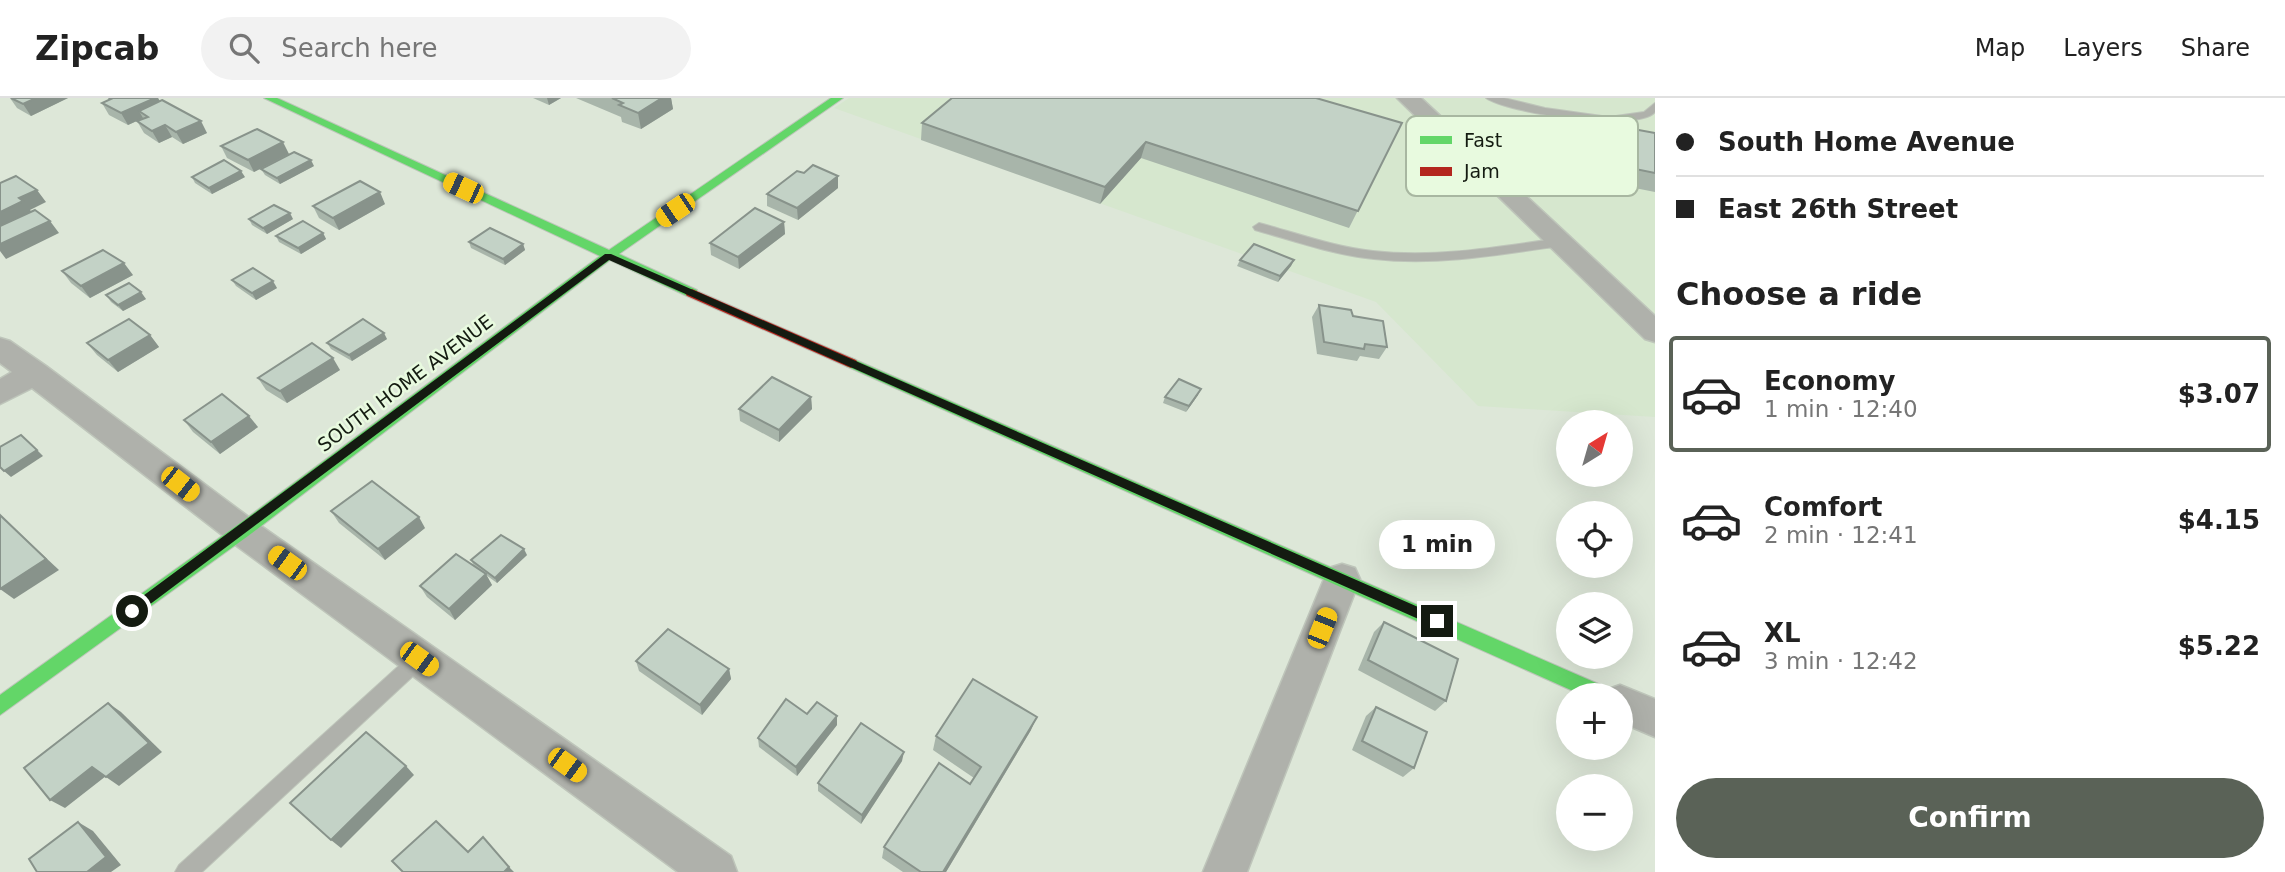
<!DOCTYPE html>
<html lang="en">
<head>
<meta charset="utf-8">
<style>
  :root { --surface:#fff; --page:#f2f2f2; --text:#222; --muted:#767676; --line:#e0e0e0; --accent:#5a6257 }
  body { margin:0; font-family:"DejaVu Sans",sans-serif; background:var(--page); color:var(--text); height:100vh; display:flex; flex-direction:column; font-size:26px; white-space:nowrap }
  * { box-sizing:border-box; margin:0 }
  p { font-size:23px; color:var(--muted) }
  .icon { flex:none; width:38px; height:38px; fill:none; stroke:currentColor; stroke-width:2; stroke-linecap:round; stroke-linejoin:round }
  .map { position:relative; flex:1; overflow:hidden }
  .panel { display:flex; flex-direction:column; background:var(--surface); width:630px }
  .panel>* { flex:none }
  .banner { display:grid; align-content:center; height:154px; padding:0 21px; background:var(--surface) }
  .needle { width:46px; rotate:37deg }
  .tools { position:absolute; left:1556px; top:312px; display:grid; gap:14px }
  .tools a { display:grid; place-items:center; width:77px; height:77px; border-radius:50%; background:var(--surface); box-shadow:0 7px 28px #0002; font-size:35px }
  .end { position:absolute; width:32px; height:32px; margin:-16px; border:9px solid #141b11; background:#fff; box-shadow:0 0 0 4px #fff }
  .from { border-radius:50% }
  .bubble { position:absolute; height:49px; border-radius:24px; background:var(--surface); box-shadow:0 7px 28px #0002; font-size:23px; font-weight:700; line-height:49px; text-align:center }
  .car { position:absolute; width:21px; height:42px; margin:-21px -10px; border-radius:9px; box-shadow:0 0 5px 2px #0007; background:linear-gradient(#f5c518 24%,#345 0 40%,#f5c518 0 76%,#345 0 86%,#f5c518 0) }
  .banner b { display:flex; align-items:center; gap:24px; height:66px; font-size:26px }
  .banner b+b { border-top:2px solid var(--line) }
  .banner i { width:18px; height:18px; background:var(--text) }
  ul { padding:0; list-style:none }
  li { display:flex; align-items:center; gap:21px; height:116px; margin:0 14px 10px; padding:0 7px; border:4px solid transparent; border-radius:7px }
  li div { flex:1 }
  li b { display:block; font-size:26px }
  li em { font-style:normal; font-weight:700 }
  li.selected { border-color:var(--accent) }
  li>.icon { width:63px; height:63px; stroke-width:1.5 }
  h2 { padding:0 21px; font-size:32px; line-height:84px }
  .action { display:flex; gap:14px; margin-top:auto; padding:14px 21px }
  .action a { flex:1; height:80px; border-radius:42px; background:var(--accent); color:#fff; font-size:28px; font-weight:700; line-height:80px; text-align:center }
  header { display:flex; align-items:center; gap:42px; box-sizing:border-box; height:98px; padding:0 35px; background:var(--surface); border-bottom:2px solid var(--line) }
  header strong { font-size:33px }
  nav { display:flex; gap:38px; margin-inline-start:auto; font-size:24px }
  .search { width:490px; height:63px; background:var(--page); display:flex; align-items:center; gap:18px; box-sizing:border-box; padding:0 24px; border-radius:38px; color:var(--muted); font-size:26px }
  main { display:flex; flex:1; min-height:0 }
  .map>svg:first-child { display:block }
  .built { fill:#d6e7ce }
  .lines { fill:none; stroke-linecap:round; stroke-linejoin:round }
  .lane-casing { stroke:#bec5ba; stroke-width:2 }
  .street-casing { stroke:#bec5ba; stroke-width:3 }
  .fast-casing { stroke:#bec5ba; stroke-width:2 }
  .jam-casing { stroke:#bec5ba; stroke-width:2 }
  .lane { fill:#afb1ab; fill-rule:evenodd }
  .street { fill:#afb1ab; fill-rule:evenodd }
  .fast { fill:#63d668; fill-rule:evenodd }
  .jam { fill:#b3261e; fill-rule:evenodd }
  .wall { fill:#a8b5aa }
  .shaded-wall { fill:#88938b }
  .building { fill:#c3d2c6; stroke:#88938b; stroke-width:2 }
  .route { fill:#141b11 }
  .labels { text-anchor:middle; stroke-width:5; stroke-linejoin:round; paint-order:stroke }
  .street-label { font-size:19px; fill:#141b11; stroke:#e8fadf }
  .key { fill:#e8fadf; stroke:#a8b7a1; stroke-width:2 }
  .key-label { font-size:19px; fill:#141b11 }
</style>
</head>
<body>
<header>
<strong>Zipcab</strong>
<div class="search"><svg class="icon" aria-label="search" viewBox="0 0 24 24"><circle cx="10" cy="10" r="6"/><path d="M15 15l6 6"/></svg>Search here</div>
<nav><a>Map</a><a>Layers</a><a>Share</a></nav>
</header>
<main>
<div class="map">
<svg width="1655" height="774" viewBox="0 0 1655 774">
  <rect width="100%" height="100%" fill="#dde7d8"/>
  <polygon class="built" points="849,0 1655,0 1655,319 1478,308 1376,204 834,10"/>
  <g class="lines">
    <defs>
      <g id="lane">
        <path d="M1486,0H1504L1545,10L1609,19L1644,14L1655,5V14C1637,35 1507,15 1486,0Z"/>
        <path d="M1259,125C1297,135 1334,149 1373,153C1436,160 1499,149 1560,140L1566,144L1560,148C1499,157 1436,168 1374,161C1333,157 1294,143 1255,132L1253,129Z"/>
        <polygon points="419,553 425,555 428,561 425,567 202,774 175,774 179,767 413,555"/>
      </g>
      <g id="street">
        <polygon points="1397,0 1421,0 1655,218 1655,244 1645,241"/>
        <polygon points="0,240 10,243 46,268 254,423 731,758 737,774 678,774 230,443 32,290 0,306 0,281 12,274 0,265"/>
        <polygon points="1342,466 1355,470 1360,481 1247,774 1203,774 1324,481 1329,470"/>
        <polygon points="1620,587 1655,601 1655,639 1620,624 1620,597 1604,597 1606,592"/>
      </g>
      <g id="fast">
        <polygon points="264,0 277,0 609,152 831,0 843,0 619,156 697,192 697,198 687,198 610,162 248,438 0,617 0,597 236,428 600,158"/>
        <polygon points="851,260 1610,591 1612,597 1582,597 846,268 844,265"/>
      </g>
      <polygon id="jam" points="692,191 856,262 858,265 851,270 846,268 687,198 685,195"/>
    </defs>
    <use href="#lane" class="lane-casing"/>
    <use href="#street" class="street-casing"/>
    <use href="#fast" class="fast-casing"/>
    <use href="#jam" class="jam-casing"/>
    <use href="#lane" class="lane"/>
    <use href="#street" class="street"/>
    <use href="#fast" class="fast"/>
    <use href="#jam" class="jam"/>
  </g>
  <g class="wall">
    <polygon points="10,0 68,0 31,18 17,10"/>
    <polygon points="108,0 158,0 160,3 207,35 183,46 172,39 159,45 144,35 137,23 128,27 109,17 102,5 109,2"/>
    <polygon points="533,0 561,0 549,7"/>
    <polygon points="576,0 671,0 673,11 641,31 622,24 621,19"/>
    <polygon points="1590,23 1655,35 1655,94 1584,80 1579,39"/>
    <polygon points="922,25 1402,25 1349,130 1141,60 1100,106 921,42"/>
    <polygon points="221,48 289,56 254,74 227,60"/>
    <polygon points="314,68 280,86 265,77 261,71"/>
    <polygon points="192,79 245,79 212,96 195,85"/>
    <polygon points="838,90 798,122 767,108 767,96"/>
    <polygon points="385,106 339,132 319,120 313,108"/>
    <polygon points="249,121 293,121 267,136 252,127"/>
    <polygon points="784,124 785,136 739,171 711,157 710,145"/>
    <polygon points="323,135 326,141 301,156 279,144 276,138"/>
    <polygon points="469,144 523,146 525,152 505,167 471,150"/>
    <polygon points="1240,162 1294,162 1291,168 1278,184 1237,168"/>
    <polygon points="62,173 133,177 90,200 71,185"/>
    <polygon points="232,182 277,190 256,202 236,188"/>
    <polygon points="106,197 146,201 123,213 111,204"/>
    <polygon points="1319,207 1353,218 1387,249 1379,261 1360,258 1357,263 1317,256 1312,219"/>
    <polygon points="150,237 159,249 118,274 97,257 87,245"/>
    <polygon points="387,241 352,263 331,251 327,245"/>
    <polygon points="340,272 287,305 266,292 258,280"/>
    <polygon points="1198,297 1186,314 1163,305 1165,299"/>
    <polygon points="811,299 812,311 779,344 740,323 739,311"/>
    <polygon points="184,322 258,329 220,356 193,334"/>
    <polygon points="331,413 425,430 385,462 339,425"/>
    <polygon points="527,457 497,485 486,477 492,487 455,522 427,499 420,488 483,475 474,468 471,462"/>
    <polygon points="1384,524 1446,603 1435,613 1358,572 1374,534"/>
    <polygon points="636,563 729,571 731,581 702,617 639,573"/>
    <polygon points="1376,609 1414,670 1403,679 1352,652 1366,618"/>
    <polygon points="837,627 797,678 759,649 758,640"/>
    <polygon points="1031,632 946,774 903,774 882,760 884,749 970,686 974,680 933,652 936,638"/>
    <polygon points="902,663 861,726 818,693 818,685"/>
  </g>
  <g class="shaded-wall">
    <polygon points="36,0 68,0 31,18 23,6"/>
    <polygon points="149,0 158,0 164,11 139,13 143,20 128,27 121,15"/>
    <polygon points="547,0 561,0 549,7"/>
    <polygon points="662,0 671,0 673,11 641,31 638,15"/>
    <polygon points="201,23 207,35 183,46 176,34"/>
    <polygon points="165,27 172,39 159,45 152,33"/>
    <polygon points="283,44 289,56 254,74 248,62"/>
    <polygon points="1146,44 1141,60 1100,106 1105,89"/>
    <polygon points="311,62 314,68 280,86 277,80"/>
    <polygon points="241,73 245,79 212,96 209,90"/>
    <polygon points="838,78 838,90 798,122 797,110"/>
    <polygon points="37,92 46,104 30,112 33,115 0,131 0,114 19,100"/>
    <polygon points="380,94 385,106 339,132 333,120"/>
    <polygon points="290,115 293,121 267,136 263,130"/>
    <polygon points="50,123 59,135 6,161 0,153 0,146"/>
    <polygon points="784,124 785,136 739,171 738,159"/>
    <polygon points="323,135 326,141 301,156 298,150"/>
    <polygon points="523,146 525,152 505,167 503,161"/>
    <polygon points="1294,162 1291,168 1278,184 1280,178"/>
    <polygon points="124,165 133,177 90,200 81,188"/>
    <polygon points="273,183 277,190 256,202 252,195"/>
    <polygon points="141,194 146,201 123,213 118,207"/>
    <polygon points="384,235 387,241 352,263 349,257"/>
    <polygon points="150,237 159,249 118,274 108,262"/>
    <polygon points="333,260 340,272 287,305 280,293"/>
    <polygon points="1201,291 1198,297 1186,314 1189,308"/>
    <polygon points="811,299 812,311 779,344 779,332"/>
    <polygon points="249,318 258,329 220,356 211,344"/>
    <polygon points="37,352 43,358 11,379 4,373"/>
    <polygon points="0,417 59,472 14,501 0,491"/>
    <polygon points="419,419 425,430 385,462 378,451"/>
    <polygon points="524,451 527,457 497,485 495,480"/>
    <polygon points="486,476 492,487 455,522 449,511"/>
    <polygon points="729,571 731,581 702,617 700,607"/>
    <polygon points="108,605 121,614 162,654 119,688 106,679"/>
    <polygon points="837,618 837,627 797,678 796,669"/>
    <polygon points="1037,619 1031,632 946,774 943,774"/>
    <polygon points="904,654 902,663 861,726 862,717"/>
    <polygon points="406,668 414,677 341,750 331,742"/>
    <polygon points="92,669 106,678 65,710 50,702"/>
    <polygon points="78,724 93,733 121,767 111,774 87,774"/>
    <polygon points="509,769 514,774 504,774"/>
  </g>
  <g class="building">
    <polygon points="11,0 36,0 23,6"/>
    <polygon points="109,0 155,0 121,15 102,5 111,1"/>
    <polygon points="612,0 662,0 638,15 619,7 623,5"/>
    <polygon points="952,0 1316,0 1402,25 1358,113 1146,44 1105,89 922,25"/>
    <polygon points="162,2 201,23 176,34 165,27 152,33 137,23 148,19 139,13"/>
    <polygon points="1590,23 1655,35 1655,75 1596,63"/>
    <polygon points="257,31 283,44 248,62 221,48"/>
    <polygon points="294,54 311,62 277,80 261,71"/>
    <polygon points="224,62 241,73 209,90 192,79"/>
    <polygon points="813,67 838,78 797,110 767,96 797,73 804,75"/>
    <polygon points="16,78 37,92 19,100 23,103 0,114 0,85"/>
    <polygon points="360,83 380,94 333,120 313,108"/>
    <polygon points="274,107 290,115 263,130 249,121"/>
    <polygon points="755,110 784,124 738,159 710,145"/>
    <polygon points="35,112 50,123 0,146 0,128"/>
    <polygon points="303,123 323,135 298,150 276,138"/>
    <polygon points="490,130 523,146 503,161 469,144"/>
    <polygon points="1254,146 1294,162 1280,178 1240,162"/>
    <polygon points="103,152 124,165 81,188 62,173"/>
    <polygon points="253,170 273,183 252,195 232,182"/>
    <polygon points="129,185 141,194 118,207 106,197"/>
    <polygon points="1319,207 1351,212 1353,218 1383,223 1387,249 1365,246 1364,251 1324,244"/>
    <polygon points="129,221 150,237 108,262 87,245"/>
    <polygon points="363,221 384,235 349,257 327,245"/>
    <polygon points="312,245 333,260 280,293 258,280"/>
    <polygon points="772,279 811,299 779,332 739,311"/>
    <polygon points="1179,281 1201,291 1189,308 1165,299"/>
    <polygon points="222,296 249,318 211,344 184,322"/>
    <polygon points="21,337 37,352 4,373 0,369 0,349"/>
    <polygon points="372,383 419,419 378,451 331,413"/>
    <polygon points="0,417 46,461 0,491"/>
    <polygon points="501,437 524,451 495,480 471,462"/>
    <polygon points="456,456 486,476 449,511 420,488"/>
    <polygon points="1384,524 1458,561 1446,603 1368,562"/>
    <polygon points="668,531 729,571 700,607 636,563"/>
    <polygon points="973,581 1037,619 943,774 921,774 884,749 939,665 970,686 981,669 936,638"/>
    <polygon points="786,601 807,616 817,604 837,618 796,669 758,640"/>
    <polygon points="108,605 149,645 106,679 92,669 50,702 24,670"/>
    <polygon points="1376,609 1427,634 1414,670 1362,643"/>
    <polygon points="861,625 904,654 862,717 818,685"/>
    <polygon points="366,634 406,668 331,742 290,705"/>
    <polygon points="436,723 468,754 483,739 509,769 504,774 403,774 392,763"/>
    <polygon points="78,724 106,759 87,774 37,774 29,761"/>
  </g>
  <polygon class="route" points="605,156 611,156 1441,519 1443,523 1437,529 1432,527 609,162 137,516 128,516 128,509"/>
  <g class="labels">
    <g class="street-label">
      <text transform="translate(405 285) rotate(-37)" y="7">SOUTH HOME AVENUE</text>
    </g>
  </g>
  <rect x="1406" y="18" width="232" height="80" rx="10" class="key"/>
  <rect x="1420" y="38" width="32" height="8" fill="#63d668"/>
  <rect x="1420" y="69" width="32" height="9" fill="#b3261e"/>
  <g class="key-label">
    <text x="1464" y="49">Fast</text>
    <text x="1464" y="80">Jam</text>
  </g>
</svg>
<div class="tools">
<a><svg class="needle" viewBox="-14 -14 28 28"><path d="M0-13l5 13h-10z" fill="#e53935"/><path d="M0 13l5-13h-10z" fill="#767676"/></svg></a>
<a><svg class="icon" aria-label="locate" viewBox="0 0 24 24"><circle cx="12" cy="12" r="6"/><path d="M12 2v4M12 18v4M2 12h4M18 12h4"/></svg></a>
<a><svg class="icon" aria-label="layers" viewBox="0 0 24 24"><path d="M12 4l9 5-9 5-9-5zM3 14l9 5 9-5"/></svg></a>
<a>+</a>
<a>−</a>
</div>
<i class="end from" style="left:132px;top:513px"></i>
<i class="end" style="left:1437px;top:523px"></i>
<div class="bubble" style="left:1379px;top:422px;width:116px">1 min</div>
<i class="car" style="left:463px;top:90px;rotate:295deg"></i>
<i class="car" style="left:675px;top:112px;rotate:236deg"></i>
<i class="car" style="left:180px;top:386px;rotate:128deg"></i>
<i class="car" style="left:287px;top:465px;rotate:306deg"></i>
<i class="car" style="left:1322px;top:530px;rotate:22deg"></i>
<i class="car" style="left:419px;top:561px;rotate:126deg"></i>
<i class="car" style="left:567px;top:667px;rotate:126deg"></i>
</div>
<section class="panel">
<div class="banner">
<b><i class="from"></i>South Home Avenue</b>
<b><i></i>East 26th Street</b>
</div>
<h2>Choose a ride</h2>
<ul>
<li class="selected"><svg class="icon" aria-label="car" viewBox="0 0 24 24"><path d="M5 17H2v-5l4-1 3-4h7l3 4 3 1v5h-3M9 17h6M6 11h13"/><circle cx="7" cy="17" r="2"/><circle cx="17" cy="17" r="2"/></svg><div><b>Economy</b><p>1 min · 12:40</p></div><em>$3.07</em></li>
<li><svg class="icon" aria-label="car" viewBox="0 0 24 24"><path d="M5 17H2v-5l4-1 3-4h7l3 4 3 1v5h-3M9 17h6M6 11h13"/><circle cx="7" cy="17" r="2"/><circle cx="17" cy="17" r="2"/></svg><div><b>Comfort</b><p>2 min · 12:41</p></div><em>$4.15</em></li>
<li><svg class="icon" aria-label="car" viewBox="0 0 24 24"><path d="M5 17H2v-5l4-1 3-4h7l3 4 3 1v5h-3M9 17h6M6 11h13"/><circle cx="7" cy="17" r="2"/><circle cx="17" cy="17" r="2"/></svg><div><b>XL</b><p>3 min · 12:42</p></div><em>$5.22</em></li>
</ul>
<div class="action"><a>Confirm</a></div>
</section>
</main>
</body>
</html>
